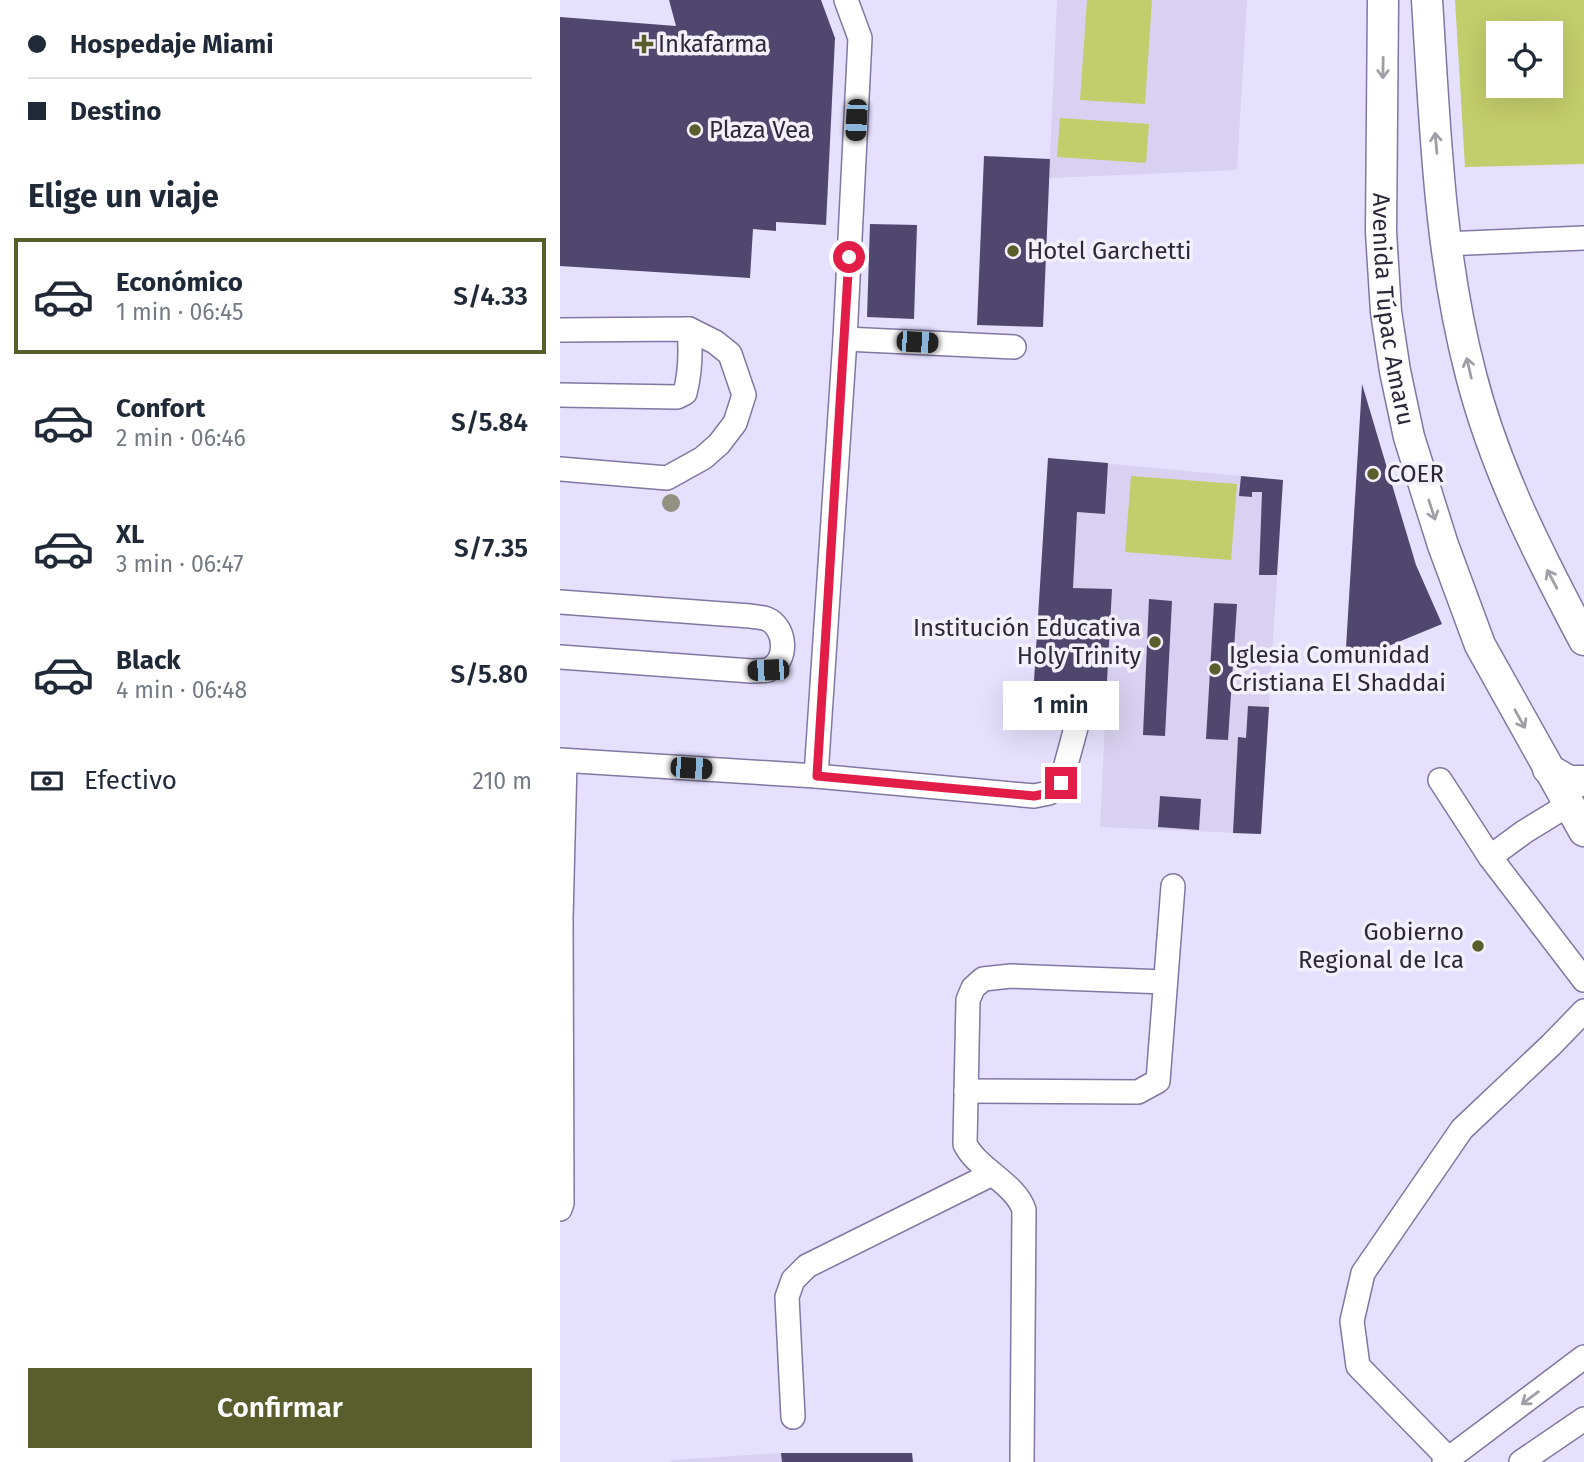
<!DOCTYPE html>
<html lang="es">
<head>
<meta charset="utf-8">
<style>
  :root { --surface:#fff; --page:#f6f6f7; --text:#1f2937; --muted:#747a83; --line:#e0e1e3; --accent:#595e2c }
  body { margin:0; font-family:"Fira Sans",sans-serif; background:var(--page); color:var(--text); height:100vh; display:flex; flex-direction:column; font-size:26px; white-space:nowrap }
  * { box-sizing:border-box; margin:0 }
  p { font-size:23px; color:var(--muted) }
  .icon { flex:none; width:38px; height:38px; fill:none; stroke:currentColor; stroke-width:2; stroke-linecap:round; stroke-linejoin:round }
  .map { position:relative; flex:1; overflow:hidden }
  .details { display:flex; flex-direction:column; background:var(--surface); width:560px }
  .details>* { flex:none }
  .top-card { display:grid; align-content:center; height:154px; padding:0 28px; background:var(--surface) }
  .buttons { position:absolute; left:926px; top:21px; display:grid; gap:14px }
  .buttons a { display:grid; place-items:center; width:77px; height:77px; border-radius:0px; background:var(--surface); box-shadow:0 7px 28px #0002; font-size:35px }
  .end { position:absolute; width:32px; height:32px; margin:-16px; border:9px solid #e11d48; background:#fff; box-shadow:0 0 0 4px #fff }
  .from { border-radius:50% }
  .bubble { position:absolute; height:49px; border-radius:0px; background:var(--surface); box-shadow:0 7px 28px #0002; font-size:23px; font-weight:600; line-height:49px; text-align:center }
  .car { position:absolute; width:21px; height:42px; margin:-21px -10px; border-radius:9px; box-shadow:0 0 5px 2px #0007; background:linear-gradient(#222 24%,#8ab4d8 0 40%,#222 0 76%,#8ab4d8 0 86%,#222 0) }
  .top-card b { display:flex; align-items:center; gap:24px; height:66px; font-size:26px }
  .top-card b+b { border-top:2px solid var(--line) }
  .top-card i { width:18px; height:18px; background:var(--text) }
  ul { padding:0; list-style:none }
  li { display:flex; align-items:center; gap:21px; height:116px; margin:0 14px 10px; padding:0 14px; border:4px solid transparent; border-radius:0px }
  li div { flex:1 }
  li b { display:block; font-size:26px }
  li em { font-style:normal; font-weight:600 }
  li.on { border-color:var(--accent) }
  li>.icon { width:63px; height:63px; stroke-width:1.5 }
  h2 { padding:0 28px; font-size:32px; line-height:84px }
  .pay { display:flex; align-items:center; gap:18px; height:77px; padding:0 28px; font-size:26px }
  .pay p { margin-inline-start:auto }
  .cta { display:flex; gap:14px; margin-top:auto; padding:14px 28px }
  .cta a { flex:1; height:80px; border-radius:0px; background:var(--accent); color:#fff; font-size:28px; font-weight:600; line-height:80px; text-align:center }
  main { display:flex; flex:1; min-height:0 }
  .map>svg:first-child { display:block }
  .built { fill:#d8d1f1 }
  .garden { fill:#c2cd6b; fill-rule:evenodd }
  .building { fill:#50476f }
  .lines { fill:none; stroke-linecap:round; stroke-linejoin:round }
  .minor-casing { stroke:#8177a2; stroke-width:26 }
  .major-casing { stroke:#8177a2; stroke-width:33 }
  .minor { stroke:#fff; stroke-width:23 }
  .major { stroke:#fff; stroke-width:30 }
  .tree { fill:#929281 }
  .oneway { stroke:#a09ea6 }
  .route { stroke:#e11d48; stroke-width:9 }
  .poi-dot { fill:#595e2c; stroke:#f2f0fa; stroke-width:2.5 }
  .labels { text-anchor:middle; stroke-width:7; stroke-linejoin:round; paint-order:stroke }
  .poi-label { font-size:24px; fill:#2c283a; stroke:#f2f0fa; text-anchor:start }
  .street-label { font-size:24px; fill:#2c283a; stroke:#f2f0fa }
</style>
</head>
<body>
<main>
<section class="details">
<div class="top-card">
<b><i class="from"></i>Hospedaje Miami</b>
<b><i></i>Destino</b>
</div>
<h2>Elige un viaje</h2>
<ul>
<li class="on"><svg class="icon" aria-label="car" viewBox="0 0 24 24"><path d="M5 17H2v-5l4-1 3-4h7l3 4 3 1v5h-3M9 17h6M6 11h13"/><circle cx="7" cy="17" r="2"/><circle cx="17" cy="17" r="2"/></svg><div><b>Económico</b><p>1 min · 06:45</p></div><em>S/4.33</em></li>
<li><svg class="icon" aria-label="car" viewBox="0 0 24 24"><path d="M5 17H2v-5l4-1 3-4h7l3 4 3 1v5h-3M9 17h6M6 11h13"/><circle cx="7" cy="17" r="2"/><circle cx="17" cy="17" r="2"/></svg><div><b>Confort</b><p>2 min · 06:46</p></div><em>S/5.84</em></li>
<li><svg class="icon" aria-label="car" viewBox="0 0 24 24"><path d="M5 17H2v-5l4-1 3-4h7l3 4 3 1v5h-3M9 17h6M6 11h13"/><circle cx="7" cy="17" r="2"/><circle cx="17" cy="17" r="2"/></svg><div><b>XL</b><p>3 min · 06:47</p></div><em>S/7.35</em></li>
<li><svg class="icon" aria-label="car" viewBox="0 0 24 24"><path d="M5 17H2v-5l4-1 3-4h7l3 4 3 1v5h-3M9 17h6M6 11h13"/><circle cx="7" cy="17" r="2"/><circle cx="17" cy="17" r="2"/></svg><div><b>Black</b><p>4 min · 06:48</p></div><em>S/5.80</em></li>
</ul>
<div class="pay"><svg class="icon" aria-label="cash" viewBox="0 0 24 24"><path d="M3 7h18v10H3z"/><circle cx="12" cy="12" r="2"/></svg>Efectivo<p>210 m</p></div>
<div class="cta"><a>Confirmar</a></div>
</section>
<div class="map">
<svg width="1024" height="1462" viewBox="0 0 1024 1462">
  <rect width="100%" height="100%" fill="#e5e0fd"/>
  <g class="built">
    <polygon points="497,0 687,0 677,170 489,178"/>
    <polygon points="488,458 723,480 701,834 540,827 546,701 473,697"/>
    <polygon points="221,1453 222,1462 111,1462 111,1460"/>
  </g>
  <g class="garden">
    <polygon points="527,0 592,0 585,104 520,100"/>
    <path d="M895,0H1024V164L905,167ZM938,33H990V86H938Z"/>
    <polygon points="500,118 589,124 586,163 497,157"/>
    <polygon points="571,476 677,484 671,560 565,552"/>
  </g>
  <g class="building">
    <polygon points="109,0 261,0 275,38 266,225 216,222 216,231 193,229 190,278 0,266 0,17 116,26"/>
    <polygon points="424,156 490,159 483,327 417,325"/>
    <polygon points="310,224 357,225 354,319 307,317"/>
    <polygon points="802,384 856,565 882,624 785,664"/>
    <polygon points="488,458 548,463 545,514 517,512 513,588 552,589 546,700 473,697"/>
    <polygon points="681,476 723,480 717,575 699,575 702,492 692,492 692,497 679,496"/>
    <polygon points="589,599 612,601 605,736 583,735"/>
    <polygon points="654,603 677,604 668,740 646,739"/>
    <polygon points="688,706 709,707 701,834 673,833 678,737 686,738"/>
    <polygon points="600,796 641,799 639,830 598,827"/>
    <polygon points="221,1453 352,1453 353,1462 222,1462"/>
  </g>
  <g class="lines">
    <defs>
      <g id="minor">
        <polyline points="884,244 1024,238"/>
        <path d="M0,330L129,329C131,351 131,370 125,393L117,397L0,395"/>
        <polyline points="285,339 454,347"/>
        <polyline points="0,469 107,478 143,458 159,444 175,423 184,395 170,354 155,342 129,329"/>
        <path d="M0,602L190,616C195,617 202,617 207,619C226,627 229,661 208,670C204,671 196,671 191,671L0,657"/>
        <polyline points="0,760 256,776 474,796 489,793 501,783 520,713"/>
        <polyline points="256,776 285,339 300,38 286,0"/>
        <polyline points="880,780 930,857"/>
        <polyline points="1008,805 964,832 930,857 1024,980"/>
        <polyline points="406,1091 578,1092 598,1081 613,886"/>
        <polyline points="0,1209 2,1203 1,918 5,761"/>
        <polyline points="233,1417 227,1297 233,1280 247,1266 432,1174"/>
        <polyline points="889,1459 798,1366 792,1321 803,1273 902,1129 991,1045 1024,1011"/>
        <path d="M462,1462L464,1210C456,1184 417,1169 405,1144L408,1000L413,988L423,979L451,976L605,982"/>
        <polyline points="884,1462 1024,1357"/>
        <polyline points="961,1462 1024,1419"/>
      </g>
      <g id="major">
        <path id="s1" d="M823,0L821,232L826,312L835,371L849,437L883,545L920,645L1024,831"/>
        <path d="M867,0C875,126 879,253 911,375C935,469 979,555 1024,640"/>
        <polyline points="988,769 1009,781 1024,781"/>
      </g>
    </defs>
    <use href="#minor" class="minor-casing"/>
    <use href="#major" class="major-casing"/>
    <use href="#minor" class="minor"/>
    <use href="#major" class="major"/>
  </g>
  <circle class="tree" cx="111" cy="503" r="9"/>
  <defs><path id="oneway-shaft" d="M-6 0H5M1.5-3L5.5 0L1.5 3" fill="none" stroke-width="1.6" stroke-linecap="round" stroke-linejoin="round" transform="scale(1.75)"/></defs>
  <g class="oneway">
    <use href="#oneway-shaft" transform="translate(823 68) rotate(91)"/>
    <use href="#oneway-shaft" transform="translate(876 143) rotate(-95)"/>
    <use href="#oneway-shaft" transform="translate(909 368) rotate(-103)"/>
    <use href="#oneway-shaft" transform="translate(872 510) rotate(72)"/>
    <use href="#oneway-shaft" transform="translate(992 579) rotate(-118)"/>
    <use href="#oneway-shaft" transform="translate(960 719) rotate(61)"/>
    <use href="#oneway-shaft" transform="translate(970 1398) rotate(143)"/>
  </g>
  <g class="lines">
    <polyline class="route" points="289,257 257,776 474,796 489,793 501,783"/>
  </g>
  <g class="poi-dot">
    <path d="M80.5 33.5h7v7h7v7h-7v7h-7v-7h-7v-7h7z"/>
    <circle cx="135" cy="130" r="7"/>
    <circle cx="453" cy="251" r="7"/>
    <circle cx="813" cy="474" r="7"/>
    <circle cx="595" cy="642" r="7"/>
    <circle cx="655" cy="669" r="7"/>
    <circle cx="918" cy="946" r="7"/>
  </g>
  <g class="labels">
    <g class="poi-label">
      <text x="98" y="52">Inkafarma</text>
      <text x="149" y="138">Plaza Vea</text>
      <text x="467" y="259">Hotel Garchetti</text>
      <text x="827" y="482">COER</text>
      <text x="581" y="636" text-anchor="end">Institución Educativa<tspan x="581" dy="28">Holy Trinity</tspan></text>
      <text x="669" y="663">Iglesia Comunidad<tspan x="669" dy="28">Cristiana El Shaddai</tspan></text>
      <text x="904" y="940" text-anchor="end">Gobierno<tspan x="904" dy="28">Regional de Ica</tspan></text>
    </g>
    <g class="street-label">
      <text dy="8" stroke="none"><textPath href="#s1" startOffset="310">Avenida Túpac Amaru</textPath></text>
    </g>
  </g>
</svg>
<div class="buttons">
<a><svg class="icon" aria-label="locate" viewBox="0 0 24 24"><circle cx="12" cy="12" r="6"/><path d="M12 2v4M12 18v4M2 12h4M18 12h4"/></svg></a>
</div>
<i class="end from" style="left:289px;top:257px"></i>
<i class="end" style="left:501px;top:783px"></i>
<div class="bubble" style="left:443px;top:681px;width:116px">1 min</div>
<i class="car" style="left:296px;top:120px;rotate:183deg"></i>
<i class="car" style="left:357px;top:342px;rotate:93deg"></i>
<i class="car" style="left:208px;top:670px;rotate:268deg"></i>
<i class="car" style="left:131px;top:768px;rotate:94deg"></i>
</div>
</main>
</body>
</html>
